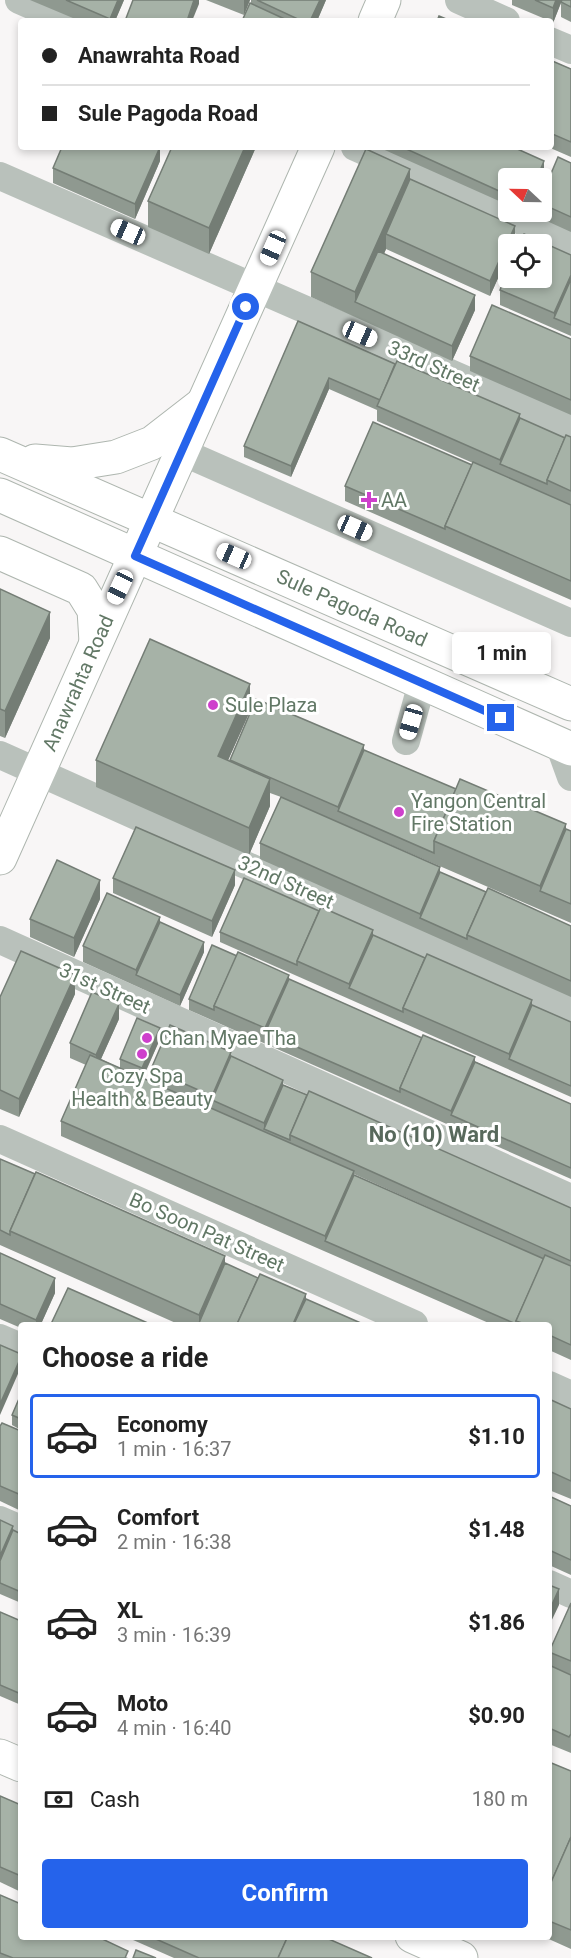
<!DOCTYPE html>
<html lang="en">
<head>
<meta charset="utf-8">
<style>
  :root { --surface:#fff; --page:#f2f2f2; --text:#222; --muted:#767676; --line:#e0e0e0; --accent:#2563eb }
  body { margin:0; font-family:Roboto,sans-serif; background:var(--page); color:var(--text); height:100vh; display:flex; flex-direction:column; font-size:22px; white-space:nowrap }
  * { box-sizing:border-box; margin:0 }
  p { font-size:20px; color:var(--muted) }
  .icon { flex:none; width:33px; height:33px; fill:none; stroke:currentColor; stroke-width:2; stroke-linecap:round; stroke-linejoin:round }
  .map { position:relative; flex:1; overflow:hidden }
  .panel { position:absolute; left:18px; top:1322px; width:534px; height:618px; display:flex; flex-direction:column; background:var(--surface); border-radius:6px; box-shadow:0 3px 9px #0003 }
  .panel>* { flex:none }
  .guide { position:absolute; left:18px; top:18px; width:536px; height:132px; border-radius:6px; box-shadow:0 3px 9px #0003; display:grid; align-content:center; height:132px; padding:0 24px; background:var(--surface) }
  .needle { width:39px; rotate:292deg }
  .buttons { position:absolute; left:498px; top:168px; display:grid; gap:12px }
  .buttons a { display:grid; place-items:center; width:54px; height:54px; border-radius:6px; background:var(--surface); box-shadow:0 3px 9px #0003; font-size:30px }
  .end { position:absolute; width:27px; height:27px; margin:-14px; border:8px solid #2563eb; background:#fff; box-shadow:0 0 0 3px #fff }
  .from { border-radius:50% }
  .bubble { position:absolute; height:42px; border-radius:6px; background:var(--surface); box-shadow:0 3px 9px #0003; font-size:20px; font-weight:700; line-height:42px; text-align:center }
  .car { position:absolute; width:18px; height:36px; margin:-18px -9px; border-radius:8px; box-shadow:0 0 4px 2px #0007; background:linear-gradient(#fff 24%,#345 0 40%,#fff 0 76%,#345 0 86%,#fff 0) }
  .guide b { display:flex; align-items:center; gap:21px; height:57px; font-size:22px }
  .guide b+b { border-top:2px solid var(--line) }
  .guide i { width:15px; height:15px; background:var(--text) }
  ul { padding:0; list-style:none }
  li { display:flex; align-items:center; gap:18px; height:84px; margin:0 12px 9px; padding:0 12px; border:3px solid transparent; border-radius:6px }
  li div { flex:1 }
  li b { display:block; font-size:22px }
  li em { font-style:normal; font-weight:700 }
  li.on { border-color:var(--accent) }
  li>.icon { width:54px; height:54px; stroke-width:1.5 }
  h2 { padding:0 24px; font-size:27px; line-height:72px }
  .pay { display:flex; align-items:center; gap:15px; height:66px; padding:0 24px; font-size:22px }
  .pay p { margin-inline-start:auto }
  .cta { display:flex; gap:12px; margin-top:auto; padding:12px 24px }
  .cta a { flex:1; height:69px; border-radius:6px; background:var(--accent); color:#fff; font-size:24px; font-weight:700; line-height:69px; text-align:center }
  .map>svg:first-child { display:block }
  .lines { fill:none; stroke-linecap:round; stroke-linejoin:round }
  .major-casing { stroke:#aeb6af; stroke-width:35 }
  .minor { stroke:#b9c1bb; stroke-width:28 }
  .major { stroke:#fff; stroke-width:33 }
  .wall { fill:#8f9990; fill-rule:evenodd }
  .shaded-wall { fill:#747d75 }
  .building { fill:#a6b2a7; stroke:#747d75; stroke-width:1.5 }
  .route { stroke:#2563eb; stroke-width:8 }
  .poi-dot { fill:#ce40cc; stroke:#fff; stroke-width:2 }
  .labels { text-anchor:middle; stroke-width:6; stroke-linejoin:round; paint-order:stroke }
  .street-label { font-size:20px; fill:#627866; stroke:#fff }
  .poi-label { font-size:20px; fill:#627866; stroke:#fff; text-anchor:start }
  .quarter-label { font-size:22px; font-weight:bold; fill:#58695c; stroke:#fff }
</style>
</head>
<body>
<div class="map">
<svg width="571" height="1958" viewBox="0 0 571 1958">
  <rect width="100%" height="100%" fill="#f8f6f6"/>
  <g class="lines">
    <defs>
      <g id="major">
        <polyline points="375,21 384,0"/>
        <polyline points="0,454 571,704"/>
        <polyline points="35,461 72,464 116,457 152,443 201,405"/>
        <polyline points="0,495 571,749"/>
        <polyline points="0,553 81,589 94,610 96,642"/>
        <polyline points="0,858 318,147"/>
        <polyline points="0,1756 21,1765"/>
        <polyline points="412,1936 461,1958"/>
      </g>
    </defs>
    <use href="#major" class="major-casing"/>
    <g class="minor">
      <polyline points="19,0 67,21"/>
      <polyline points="459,0 506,21"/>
      <polyline points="550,41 571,50"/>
      <polyline points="355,147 571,243"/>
      <polyline points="0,176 571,426"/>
      <polyline points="182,452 571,623"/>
      <polyline points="406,741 422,683"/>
      <polyline points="559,744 571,777"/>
      <polyline points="0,755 571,1011"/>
      <polyline points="0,940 571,1198"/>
      <polyline points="0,1139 414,1324"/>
      <polyline points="0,1338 21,1347"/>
      <polyline points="549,1385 571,1395"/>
      <polyline points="0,1520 21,1529"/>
      <polyline points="549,1584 571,1594"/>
    </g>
    <use href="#major" class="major"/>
  </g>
  <g class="wall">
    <polygon points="30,0 124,0 115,21 80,21"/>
    <polygon points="206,0 250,0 244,15"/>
    <polygon points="251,0 326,0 317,21 242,21 251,4"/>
    <polygon points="512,0 571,0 571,22 561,17 561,3 553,23 550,21 512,5"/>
    <polygon points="550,60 571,69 571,157 548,147 550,147"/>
    <polygon points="172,147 256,147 209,254 148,227 148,201"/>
    <polygon points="378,147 513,147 544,172 508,178 508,205"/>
    <polygon points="160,161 135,219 53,183 53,168"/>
    <polygon points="571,163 571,232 538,217 538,212 542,212 542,195"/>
    <polygon points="410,179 515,241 508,244 508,256 490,296 386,249 384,254 475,310 452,361 311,297 311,272"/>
    <polygon points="571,255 571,336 500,305 500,290"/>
    <polygon points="298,321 565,438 571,437 571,600 345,501 345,486 472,465 473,463 377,421 377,410 329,389 291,477 244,457 244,446"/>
    <polygon points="571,339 571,415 470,371 470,356"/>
    <polygon points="0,589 50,638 5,738 0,736"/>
    <polygon points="250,711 228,760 230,761 230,760 364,750 456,789 571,831 571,923 324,816 440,872 486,892 571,926 571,997 260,859 260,843 281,797 270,793 270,806 249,855 96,787 96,760"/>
    <polygon points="113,878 235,885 212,937 113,893"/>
    <polygon points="100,899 74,957 30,937 30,919"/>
    <polygon points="160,922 204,952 180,1006 83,962 83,946"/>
    <polygon points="220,932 373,935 571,1022 571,1097 220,942"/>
    <polygon points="289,979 571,1104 571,1179 189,1010 189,999"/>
    <polygon points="75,994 19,1117 0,1109 0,997"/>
    <path d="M119,1019L101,1059L120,1068V1059L160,1039L143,1078L151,1081V1069L231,1056L283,1085L571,1208V1360L549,1350V1324H491L61,1136V1121L86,1065L70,1058V1043ZM354,1174L476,1229L354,1175Z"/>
    <polygon points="0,1159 225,1264 363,1324 178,1324 0,1245"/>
    <polygon points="0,1253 55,1293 41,1324 21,1324 21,1328 0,1319"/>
    <polygon points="21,1394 21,1430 12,1425 12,1415"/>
    <polygon points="549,1399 571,1409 571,1499 549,1490"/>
    <polygon points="0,1426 21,1431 21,1511 0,1501"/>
    <polygon points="549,1496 571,1506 571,1575 549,1565"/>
    <polygon points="0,1520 13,1530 21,1534 21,1603 0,1594"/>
    <polygon points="571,1603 571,1753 549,1744 549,1652"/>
    <polygon points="0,1612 21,1621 21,1705 0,1696"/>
    <polygon points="549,1762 571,1771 571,1949 542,1936 549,1936"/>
    <polygon points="0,1796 21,1805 21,1892 0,1882"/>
    <polygon points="0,1895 128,1958 0,1958"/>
    <polygon points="124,1936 322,1936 372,1958 174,1958"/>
  </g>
  <g class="shaded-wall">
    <polygon points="118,0 124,0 115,21 110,21 110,19"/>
    <polygon points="194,0 199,0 199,4 192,21 187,21"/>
    <polygon points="244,0 250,0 244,15"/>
    <polygon points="320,0 326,0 317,21 310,21"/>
    <polygon points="556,0 562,0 553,23 553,8"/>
    <polygon points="160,147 160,161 135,219 135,204"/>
    <polygon points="245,147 256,147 209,254 209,228"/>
    <polygon points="544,161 544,172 541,178 537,178"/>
    <polygon points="410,169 410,194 386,234 386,249 361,305 355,302 355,292"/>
    <polygon points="515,226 515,241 514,244 508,244 508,256 490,296 490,281"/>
    <polygon points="571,275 571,290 554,318 554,313"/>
    <polygon points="475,295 475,310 452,361 452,346"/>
    <polygon points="329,378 329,389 291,477 291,466"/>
    <polygon points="520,414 520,429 500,464 500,475 500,460"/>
    <polygon points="50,612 50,638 5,738 5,711"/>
    <polygon points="250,684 250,711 218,783 218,756"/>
    <polygon points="364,745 364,761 338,811 338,822 338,807"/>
    <polygon points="270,779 270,806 249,855 249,828"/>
    <polygon points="566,824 566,847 540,891 540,909 540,886"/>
    <polygon points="440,867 440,883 420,918 420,914"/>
    <polygon points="235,870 235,885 212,937 212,921"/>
    <polygon points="100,880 100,899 74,957 74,938"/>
    <polygon points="160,917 160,932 136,975 136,970"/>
    <polygon points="373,930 373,946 349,988 349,984"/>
    <polygon points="204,942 204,952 180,1006 180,995"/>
    <polygon points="75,975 75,994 19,1117 19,1099"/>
    <polygon points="289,975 289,990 265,1033 265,1028"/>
    <polygon points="532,1000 532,1015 509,1059 509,1070 509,1054"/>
    <polygon points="119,1004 119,1019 96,1070 96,1055"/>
    <polygon points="160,1028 160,1039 142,1079 142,1068"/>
    <polygon points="231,1052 231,1067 212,1100 212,1096"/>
    <polygon points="475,1057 475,1072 451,1115 451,1111"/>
    <polygon points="283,1080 283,1090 264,1129 264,1134 264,1123"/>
    <polygon points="354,1171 354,1186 325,1241 325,1251 325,1236"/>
    <polygon points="225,1256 225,1274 199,1323 199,1315"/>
    <polygon points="55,1278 55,1293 41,1324 36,1324 36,1320"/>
    <polygon points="306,1294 306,1310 299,1324 293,1324"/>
    <polygon points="21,1357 21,1367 0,1415 0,1404"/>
    <polygon points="13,1526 13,1541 0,1571 0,1556"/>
    <polygon points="559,1589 559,1605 549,1626 549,1611"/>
  </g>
  <g class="building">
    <polygon points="66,0 118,0 110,19"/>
    <polygon points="133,0 194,0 187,21 125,21"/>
    <polygon points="257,0 320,0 310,21 302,21"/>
    <polygon points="535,0 556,0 553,8"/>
    <polygon points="562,0 571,0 571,7 561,2"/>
    <polygon points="250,3 289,21 242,21"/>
    <polygon points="439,16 451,21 437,21"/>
    <polygon points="550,60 571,69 571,142 550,133"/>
    <polygon points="62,147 160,147 135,204 53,168"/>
    <polygon points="172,147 245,147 209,228 148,201"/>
    <polygon points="402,147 513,147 544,161 537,178 508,178 508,195"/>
    <polygon points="366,149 410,169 355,292 311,272"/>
    <polygon points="558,157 571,163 571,217 542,204 542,195"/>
    <polygon points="410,179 515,226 490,281 386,234"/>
    <polygon points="524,234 571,255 571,275 554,313 500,290 508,269 508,278 542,278 542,244 519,244"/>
    <polygon points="378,251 475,295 452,346 355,302"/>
    <polygon points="571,279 571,325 554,318"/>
    <polygon points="492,305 571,339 571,400 470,356"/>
    <polygon points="298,321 395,364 380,400 329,378 291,466 244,446"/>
    <polygon points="397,361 520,414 500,460 377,406"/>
    <polygon points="520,418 565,438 547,480 547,484 500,464"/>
    <polygon points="373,422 472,465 445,526 445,529 345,486"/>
    <polygon points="566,435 571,437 571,491 547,480"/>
    <polygon points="473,462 571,505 571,581 445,526"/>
    <polygon points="0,589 50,612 5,711 0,709"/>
    <polygon points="150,639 250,684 218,756 270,779 249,828 96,760"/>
    <polygon points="256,699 364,745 338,807 230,760"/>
    <polygon points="364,750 456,789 434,841 434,853 338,811"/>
    <polygon points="460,779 566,824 540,886 434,841"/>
    <polygon points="281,797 440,867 420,914 260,843"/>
    <polygon points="136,827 235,870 212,921 113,878"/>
    <polygon points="566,829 571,831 571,904 540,891"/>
    <polygon points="57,860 100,880 74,938 30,919"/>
    <polygon points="440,872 486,892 467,935 467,939 420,918"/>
    <polygon points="244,878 319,911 297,961 297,965 220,932"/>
    <polygon points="488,888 571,926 571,981 467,935"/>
    <polygon points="107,893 160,917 136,970 83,946"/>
    <polygon points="321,907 373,930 349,984 297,961"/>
    <polygon points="160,922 204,942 180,995 136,975"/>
    <polygon points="373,935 425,958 403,1008 403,1012 349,988"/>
    <polygon points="212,945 237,956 214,1006 214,1010 189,999"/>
    <polygon points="21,951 75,975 19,1099 0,1090 0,997"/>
    <polygon points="238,952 289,975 265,1028 214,1006"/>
    <polygon points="427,954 532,1000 509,1054 403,1008"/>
    <polygon points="289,979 422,1038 400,1088 400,1092 265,1033"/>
    <polygon points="92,992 119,1004 96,1055 70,1043"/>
    <polygon points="532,1005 571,1022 571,1086 509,1059"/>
    <polygon points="137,1018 160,1028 142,1068 120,1059"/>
    <polygon points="170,1025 231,1052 212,1096 151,1069"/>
    <polygon points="423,1035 475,1057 451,1111 400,1088"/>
    <polygon points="90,1055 354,1171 325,1236 61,1121"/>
    <polygon points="231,1056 283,1080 264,1123 212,1100"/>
    <polygon points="475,1062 571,1104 571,1168 451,1115"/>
    <polygon points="283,1085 307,1095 290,1135 290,1140 264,1129"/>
    <polygon points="309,1091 571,1208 571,1261 290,1135"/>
    <polygon points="0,1159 35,1174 10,1231 10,1235 0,1230"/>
    <polygon points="36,1172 225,1256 199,1315 10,1231"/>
    <polygon points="354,1175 544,1259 516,1321 516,1324 325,1241"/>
    <polygon points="0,1253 55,1278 36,1320 0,1304"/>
    <polygon points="545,1255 571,1266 571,1345 549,1335 549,1324 525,1324 516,1321"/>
    <polygon points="225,1263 258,1278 237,1324 203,1324 199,1323"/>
    <polygon points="260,1274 306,1294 293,1324 237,1324"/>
    <polygon points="68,1288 150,1324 51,1324"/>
    <polygon points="306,1299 363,1324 294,1324"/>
    <polygon points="0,1345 21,1354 21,1357 0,1404"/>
    <polygon points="21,1394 21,1419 12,1415"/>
    <polygon points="549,1399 571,1409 571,1481 549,1471"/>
    <polygon points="2,1423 21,1431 21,1495 0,1486 0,1426"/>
    <polygon points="549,1496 571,1506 571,1560 549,1550"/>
    <polygon points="0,1520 13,1526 0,1556"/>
    <polygon points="13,1530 21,1534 21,1592 0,1583 0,1561"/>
    <polygon points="549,1585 559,1589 549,1611"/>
    <polygon points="571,1603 571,1661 549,1652"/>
    <polygon points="0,1612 21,1621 21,1694 0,1685"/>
    <polygon points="549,1665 571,1675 571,1734 569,1737 549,1728"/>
    <polygon points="549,1762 571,1771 571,1837 549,1887"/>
    <polygon points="0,1796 21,1805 21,1876 0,1867"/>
    <polygon points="571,1837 571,1930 549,1921 549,1887"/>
    <polygon points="0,1895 21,1904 21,1936 96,1936 128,1951 125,1958 13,1958 0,1953"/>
    <polygon points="149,1936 288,1936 278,1958 199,1958"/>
    <polygon points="288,1936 322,1936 372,1958 278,1958"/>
    <polygon points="136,1950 156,1958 133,1958"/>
  </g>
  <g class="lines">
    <polyline class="route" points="246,307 135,556 501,718"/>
  </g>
  <g class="poi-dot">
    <path d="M366 491h6v6h6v6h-6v6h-6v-6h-6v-6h6z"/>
    <circle cx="213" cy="705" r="6"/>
    <circle cx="399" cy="812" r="6"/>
    <circle cx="147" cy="1038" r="6"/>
    <circle cx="142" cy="1054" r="6"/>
  </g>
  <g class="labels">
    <g class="street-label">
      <text transform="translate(434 366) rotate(24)" y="7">33rd Street</text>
      <text transform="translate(352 608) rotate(24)" y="7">Sule Pagoda Road</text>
      <text transform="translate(78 683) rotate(-66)" y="7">Anawrahta Road</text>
      <text transform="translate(286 882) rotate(24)" y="7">32nd Street</text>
      <text transform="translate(105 988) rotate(24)" y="7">31st Street</text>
      <text transform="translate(207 1232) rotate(24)" y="7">Bo Soon Pat Street</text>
    </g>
    <g class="poi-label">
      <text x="381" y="507">AA</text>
      <text x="225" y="712">Sule Plaza</text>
      <text x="411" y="808">Yangon Central<tspan x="411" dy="23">Fire Station</tspan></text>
      <text x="159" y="1045">Chan Myae Tha</text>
      <text x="142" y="1083" text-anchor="middle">Cozy Spa<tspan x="142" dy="23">Health &amp; Beauty</tspan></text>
    </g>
    <g class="quarter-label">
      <text x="434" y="1142">No (10) Ward</text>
    </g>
  </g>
</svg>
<div class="buttons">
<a><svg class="needle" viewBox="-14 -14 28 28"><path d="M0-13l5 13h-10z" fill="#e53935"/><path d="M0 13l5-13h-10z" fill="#767676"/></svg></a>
<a><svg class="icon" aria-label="locate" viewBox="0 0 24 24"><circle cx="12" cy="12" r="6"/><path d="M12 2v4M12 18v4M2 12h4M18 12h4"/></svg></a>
</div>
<i class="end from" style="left:246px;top:307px"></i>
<i class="end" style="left:501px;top:718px"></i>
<div class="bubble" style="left:452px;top:632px;width:99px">1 min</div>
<i class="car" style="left:128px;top:232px;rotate:294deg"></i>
<i class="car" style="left:273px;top:248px;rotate:204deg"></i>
<i class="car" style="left:360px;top:334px;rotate:114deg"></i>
<i class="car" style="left:355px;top:528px;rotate:114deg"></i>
<i class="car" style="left:234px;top:556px;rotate:294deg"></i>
<i class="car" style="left:120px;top:587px;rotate:205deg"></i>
<i class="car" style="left:411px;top:722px;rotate:196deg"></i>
<div class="guide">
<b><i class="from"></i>Anawrahta Road</b>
<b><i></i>Sule Pagoda Road</b>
</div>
<section class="panel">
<h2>Choose a ride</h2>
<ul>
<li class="on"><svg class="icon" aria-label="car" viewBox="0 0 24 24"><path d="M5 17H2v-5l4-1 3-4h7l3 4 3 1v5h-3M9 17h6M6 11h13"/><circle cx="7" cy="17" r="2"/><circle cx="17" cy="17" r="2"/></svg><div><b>Economy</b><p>1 min · 16:37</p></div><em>$1.10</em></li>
<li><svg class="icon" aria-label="car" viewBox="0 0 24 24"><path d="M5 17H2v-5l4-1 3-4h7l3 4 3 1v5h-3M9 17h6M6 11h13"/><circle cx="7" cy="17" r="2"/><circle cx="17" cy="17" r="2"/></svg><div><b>Comfort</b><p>2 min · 16:38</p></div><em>$1.48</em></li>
<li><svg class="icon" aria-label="car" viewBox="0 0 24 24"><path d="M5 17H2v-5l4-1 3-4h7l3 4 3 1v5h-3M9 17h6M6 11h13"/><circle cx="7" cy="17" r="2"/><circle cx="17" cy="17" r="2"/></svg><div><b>XL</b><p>3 min · 16:39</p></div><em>$1.86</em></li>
<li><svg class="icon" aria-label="car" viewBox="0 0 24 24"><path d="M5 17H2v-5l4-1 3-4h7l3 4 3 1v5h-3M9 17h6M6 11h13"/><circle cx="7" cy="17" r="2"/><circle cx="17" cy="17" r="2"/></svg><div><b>Moto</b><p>4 min · 16:40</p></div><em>$0.90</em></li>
</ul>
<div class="pay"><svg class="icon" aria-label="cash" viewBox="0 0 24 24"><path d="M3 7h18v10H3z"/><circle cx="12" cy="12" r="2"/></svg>Cash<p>180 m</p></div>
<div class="cta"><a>Confirm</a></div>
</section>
</div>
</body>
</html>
